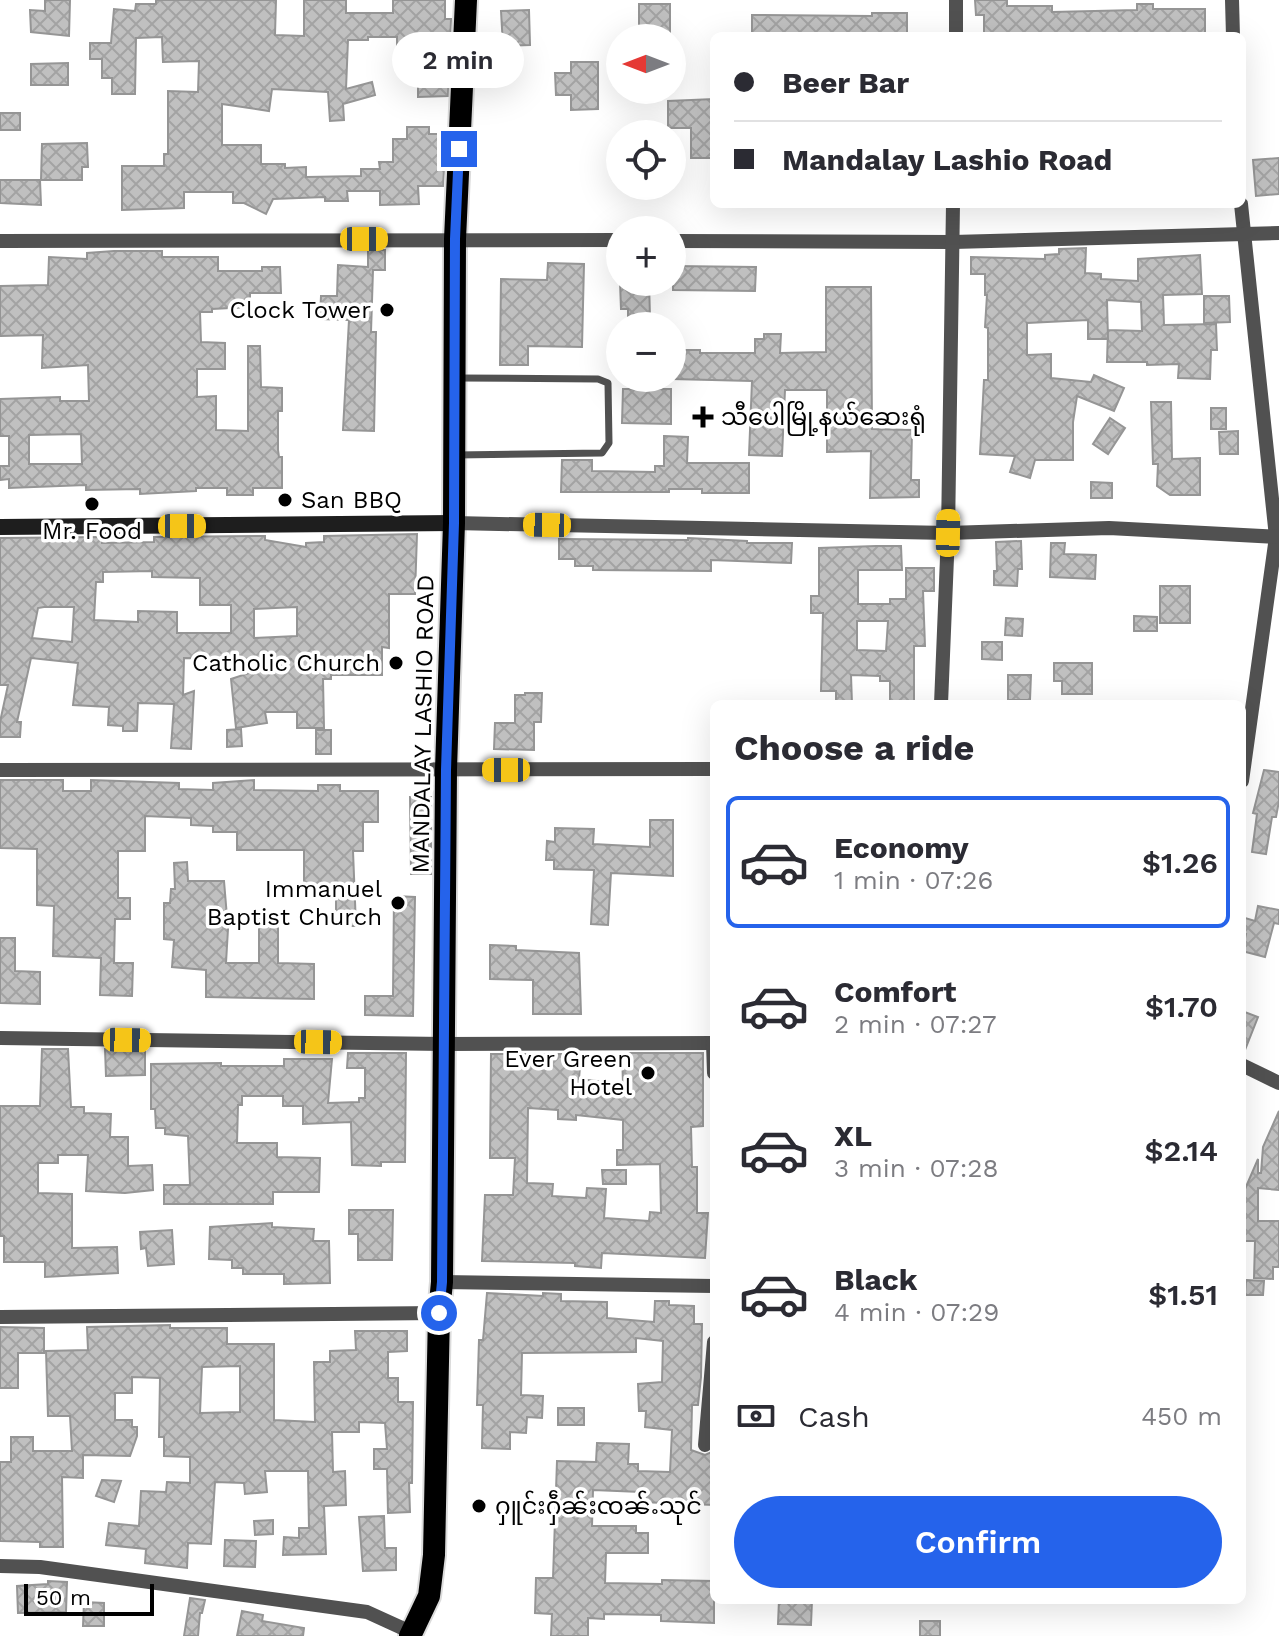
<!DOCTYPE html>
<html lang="en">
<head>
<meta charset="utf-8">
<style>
  :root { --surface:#fff; --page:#f7f7f7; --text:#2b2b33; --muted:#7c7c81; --line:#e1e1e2; --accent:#2563eb }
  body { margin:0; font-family:"Work Sans","Noto Sans Myanmar",sans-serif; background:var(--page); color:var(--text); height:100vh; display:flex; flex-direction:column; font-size:30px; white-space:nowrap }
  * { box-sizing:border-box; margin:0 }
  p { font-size:26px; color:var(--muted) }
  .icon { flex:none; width:44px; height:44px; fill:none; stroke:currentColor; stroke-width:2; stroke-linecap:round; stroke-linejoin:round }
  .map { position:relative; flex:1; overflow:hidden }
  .drawer { position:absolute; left:710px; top:700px; width:536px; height:904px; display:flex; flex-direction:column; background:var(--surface); border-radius:12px; box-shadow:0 8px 32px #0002 }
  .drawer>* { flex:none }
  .guide { position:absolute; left:710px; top:32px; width:536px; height:176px; border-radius:12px; box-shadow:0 8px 32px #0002; display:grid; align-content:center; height:176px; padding:0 24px; background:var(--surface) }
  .needle { width:52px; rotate:270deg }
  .tools { position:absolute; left:606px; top:24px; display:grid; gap:16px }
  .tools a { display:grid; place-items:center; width:80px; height:80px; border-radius:50%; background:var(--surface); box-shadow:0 8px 32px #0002; font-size:40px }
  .scale { position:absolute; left:24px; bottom:20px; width:130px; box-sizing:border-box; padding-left:8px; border:4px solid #000; border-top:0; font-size:22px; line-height:28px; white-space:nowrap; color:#000; -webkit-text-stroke:6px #fff; paint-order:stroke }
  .end { position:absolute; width:36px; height:36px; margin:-18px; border:10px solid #2563eb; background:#fff; box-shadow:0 0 0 4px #fff }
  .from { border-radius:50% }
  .bubble { position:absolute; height:56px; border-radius:28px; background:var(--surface); box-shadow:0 8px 32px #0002; font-size:26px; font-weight:600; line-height:56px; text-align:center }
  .car { position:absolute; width:24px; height:48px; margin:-24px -12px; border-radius:10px; box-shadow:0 0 6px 2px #0007; background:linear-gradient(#f5c518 24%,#345 0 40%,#f5c518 0 76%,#345 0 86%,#f5c518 0) }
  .guide b { display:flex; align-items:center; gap:28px; height:76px; font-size:30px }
  .guide b+b { border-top:2px solid var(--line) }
  .guide i { width:20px; height:20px; background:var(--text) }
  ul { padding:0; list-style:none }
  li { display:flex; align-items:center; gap:24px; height:132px; margin:0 16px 12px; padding:0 8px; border:4px solid transparent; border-radius:12px }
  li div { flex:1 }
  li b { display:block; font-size:30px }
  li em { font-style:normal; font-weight:600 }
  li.active { border-color:var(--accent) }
  li>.icon { width:72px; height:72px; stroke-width:1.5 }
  h2 { padding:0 24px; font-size:36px; line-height:96px }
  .pay { display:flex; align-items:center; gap:20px; height:88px; padding:0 24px; font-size:30px }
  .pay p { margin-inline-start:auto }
  .primary-button { display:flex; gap:16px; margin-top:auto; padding:16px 24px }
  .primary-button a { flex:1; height:92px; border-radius:48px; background:var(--accent); color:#fff; font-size:32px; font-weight:600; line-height:92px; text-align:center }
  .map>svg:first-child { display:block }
  .building { fill:url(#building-cross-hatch); stroke:#959595; stroke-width:2; fill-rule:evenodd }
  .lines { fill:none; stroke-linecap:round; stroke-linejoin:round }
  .trunk-casing { stroke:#dbdbdb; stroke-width:26 }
  .service { stroke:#515151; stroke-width:7 }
  .minor { stroke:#515151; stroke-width:14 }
  .secondary { stroke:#1e1e1e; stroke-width:16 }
  .trunk { stroke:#000; stroke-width:22 }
  .route { stroke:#2563eb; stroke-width:10 }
  .poi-dot { fill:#000; stroke:#fff; stroke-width:3 }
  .labels { text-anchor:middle; stroke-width:7; stroke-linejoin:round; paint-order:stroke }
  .poi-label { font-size:24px; fill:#000; stroke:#fff; text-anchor:end }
  .street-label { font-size:24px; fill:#000; stroke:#fff }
</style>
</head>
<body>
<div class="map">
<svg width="1279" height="1636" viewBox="0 0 1279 1636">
  <defs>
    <pattern id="building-cross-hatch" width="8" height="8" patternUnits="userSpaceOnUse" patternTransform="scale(2)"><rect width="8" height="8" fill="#c0c0c0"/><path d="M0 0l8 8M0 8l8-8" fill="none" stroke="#a3a3a3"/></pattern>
  </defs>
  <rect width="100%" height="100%" fill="#fff"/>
  <g class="building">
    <polygon points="45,0 70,0 69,36 31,32 30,10 45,11"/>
    <polygon points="156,0 276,0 275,35 304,36 304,0 346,0 346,13 393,13 393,0 445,0 445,19 451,19 448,96 418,97 418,60 397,60 397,37 368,37 368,40 348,40 346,89 372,82 375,95 343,104 344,120 330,121 328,92 272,89 269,111 222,104 222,145 261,145 261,164 285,164 285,168 306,167 306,177 361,176 361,169 380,169 379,162 393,162 393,139 407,139 407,127 429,127 429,134 446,134 443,186 418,186 419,204 380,205 380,191 347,191 348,201 325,201 325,197 273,199 266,214 244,203 233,203 233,192 184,192 184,208 122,210 122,166 164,166 164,154 168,154 168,91 198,92 199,61 163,62 162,37 136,38 135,94 112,94 112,78 102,78 102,59 90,59 90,43 111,43 114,9 135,11 136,4 156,4"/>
    <polygon points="975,0 1007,0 1007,6 1052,6 1052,12 1137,10 1137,4 1153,4 1153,9 1205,9 1205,36 984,36 984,15 976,15"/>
    <polygon points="639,4 670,4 670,35 647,35 647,29 639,29"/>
    <polygon points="529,10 530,45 503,46 501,11"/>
    <polygon points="872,13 907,13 907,36 752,36 752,15 872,16"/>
    <polygon points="571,62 598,62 598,109 571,110 571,95 556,95 555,73 571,73"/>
    <polygon points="68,63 68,85 31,85 31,64"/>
    <polygon points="714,99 714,158 691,158 691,128 668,128 668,101"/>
    <rect x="0" y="113" width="20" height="17"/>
    <polygon points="87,143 88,167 82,167 82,180 41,180 42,144"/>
    <polygon points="1279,158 1279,194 1256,196 1253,160"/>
    <polygon points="0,180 40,180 41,205 0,203"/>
    <polygon points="1086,248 1085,273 1101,274 1101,279 1138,281 1138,259 1200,255 1202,294 1163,295 1164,325 1216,324 1217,350 1211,350 1210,379 1178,378 1179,364 1147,365 1147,362 1107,362 1108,330 1142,331 1141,302 1107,300 1108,339 1088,339 1088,320 1027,323 1027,355 1051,354 1051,378 1091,382 1094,375 1124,388 1114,411 1077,396 1073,422 1073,460 1035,460 1030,478 1010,472 1015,456 980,454 984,380 988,380 988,328 985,327 987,295 985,295 985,274 971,274 971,257 1045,259 1045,255 1059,254 1059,249"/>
    <polygon points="368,250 385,250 385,270 373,270 371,332 376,332 374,431 343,430 349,320 320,319 321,296 337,296 338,265 368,267"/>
    <path d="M114,251H162V257H218V271H262V267H280L281,293H250V307L212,309V312H200L201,342L225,343V369H197V397L216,396V430L248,431V346H260L261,387L282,388V411H278V450L279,457H282V488H253V495H227V488H196V491L140,494V489L86,490V485L9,488V479L0,480V466H9V436H0V399L60,397V401H89L88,365L42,368L43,335L0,336V286L48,285L49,257L87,259V253ZM81,434L82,464H29V435Z"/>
    <polygon points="548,263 584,264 582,347 528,346 528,365 500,365 501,279 547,280"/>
    <polygon points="673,266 756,267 755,291 673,290"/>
    <polygon points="620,282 649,282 650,317 628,317 628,309 621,309"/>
    <polygon points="826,287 871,287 872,429 912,430 911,480 919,480 919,497 870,498 871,451 827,452 827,390 785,390 782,456 749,455 752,381 672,379 672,350 700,350 700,353 755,353 755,339 764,339 764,334 781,334 780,353 826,352"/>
    <polygon points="1204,296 1229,296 1230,322 1204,323"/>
    <polygon points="623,389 671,389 671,424 622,423"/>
    <polygon points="1151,402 1171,402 1172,459 1200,458 1200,495 1170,495 1157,486 1158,464 1153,464"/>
    <rect x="1211" y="408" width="15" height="21"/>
    <polygon points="1110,418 1125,428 1108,454 1093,444"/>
    <polygon points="1238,431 1238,454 1220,454 1219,432"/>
    <polygon points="664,436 688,437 687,463 749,463 749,493 702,493 702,489 669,489 669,492 561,492 562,460 592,460 592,471 655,472 655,466 664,466"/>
    <polygon points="1091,482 1112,483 1112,498 1091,498"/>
    <path d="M417,534L415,594H389V648L382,647V675H331V679H323L324,728H297V712H265L267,723L236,728L231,679L292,659L184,658L183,695L194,691L191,749L171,748L174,704L138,703L137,731H123V726L108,725L109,707L73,705L78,663L31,658L17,722H21L20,737H0V722L8,685H0V538L102,537V543L154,542V537L265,536V540L306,547V543L324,542V536ZM152,571V577L200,578V605H231V633H177V612L138,611V622L94,620L96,582H103V572ZM44,607H74L72,642L32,638L38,608ZM297,607V636L254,638V609Z"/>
    <polygon points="688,538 747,541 747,543 792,543 791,563 711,560 711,571 593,570 593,566 575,566 575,559 559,559 559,539 688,540"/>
    <polygon points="1021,541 1022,569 1018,569 1017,586 994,585 994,571 997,571 996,542"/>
    <polygon points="1051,543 1065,543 1064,554 1096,555 1095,579 1050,577"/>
    <path d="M876,546H901L902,570H858V604H890V599H906V568H934V591H923L925,646H914V704H890V681H880V676L851,675L852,704H836V691H821L823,613H811V596H819V548ZM857,621H888L886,651L857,650Z"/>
    <rect x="1160" y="586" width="30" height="37"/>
    <polygon points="1134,616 1157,617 1157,631 1134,631"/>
    <polygon points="1006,618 1023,619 1022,636 1005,635"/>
    <polygon points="982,642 1002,642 1002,660 982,659"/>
    <polygon points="1054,663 1092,663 1092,694 1062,694 1062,681 1054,681"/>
    <polygon points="1008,675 1031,675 1030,700 1008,700"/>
    <polygon points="525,693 542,693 541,722 534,722 534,750 494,749 495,723 515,723 515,695 525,695"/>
    <polygon points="241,729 242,746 227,747 227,730"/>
    <rect x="316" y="730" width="15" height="24"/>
    <polygon points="1264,770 1279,772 1279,801 1276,817 1272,817 1266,854 1252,852 1257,814 1253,813"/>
    <polygon points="0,780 63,780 63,791 91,791 91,780 179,783 179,789 213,790 213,783 254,780 254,790 318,791 318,785 340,785 340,791 378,791 378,822 363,822 363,851 353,851 356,926 336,926 336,897 310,897 310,892 304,892 304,850 237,850 237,832 213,832 213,826 191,825 191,818 145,816 145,851 118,851 118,898 130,898 130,919 115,919 114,963 133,963 132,996 100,995 101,958 53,956 54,906 37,905 37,849 0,848"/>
    <polygon points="410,797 431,797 431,874 411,874"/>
    <polygon points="650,820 673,820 673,876 611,873 608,925 591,924 594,870 554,869 554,860 546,860 547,841 555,842 555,828 594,829 593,844 650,847"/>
    <polygon points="187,862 188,881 224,881 228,929 226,963 259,963 259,912 278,912 278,963 314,964 314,999 206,997 206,970 172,967 174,940 164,939 164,903 170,903 171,889 175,889 174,863"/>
    <polygon points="394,896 415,897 413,1016 365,1015 365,996 393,996"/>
    <polygon points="1258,906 1279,910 1279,924 1274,923 1265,957 1242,951 1246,934 1242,933 1242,917 1255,921"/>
    <polygon points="0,938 15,938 15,971 40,972 40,1004 0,1003"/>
    <polygon points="490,945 516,946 516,950 579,953 581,1014 533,1014 533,980 490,979"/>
    <polygon points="1242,1011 1258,1017 1243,1055 1242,1054"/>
    <polygon points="42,1049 68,1049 71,1107 84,1107 84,1113 111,1114 110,1137 128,1137 128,1166 152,1165 153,1190 125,1193 86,1191 88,1155 58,1155 58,1163 38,1163 38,1193 72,1194 72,1248 117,1247 118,1273 45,1277 45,1262 4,1262 4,1236 0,1236 0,1106 40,1106"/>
    <polygon points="105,1049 145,1050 145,1075 106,1076"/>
    <polygon points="348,1053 406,1053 405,1162 381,1162 381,1166 352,1165 351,1122 303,1124 303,1106 283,1106 283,1096 242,1096 242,1105 238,1105 237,1143 277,1143 277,1157 320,1158 319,1192 273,1192 273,1204 164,1204 164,1185 190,1185 188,1136 165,1134 165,1128 156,1128 155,1109 151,1109 151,1064 221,1063 221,1066 284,1066 284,1059 332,1059 328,1103 359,1102 359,1098 365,1098 365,1068 347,1068"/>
    <path d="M622,1053H703V1126L691,1127L692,1167H697V1213H708L705,1258L602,1253L601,1268L575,1266V1263L482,1261L485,1195H513L515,1158H490L491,1054H581L579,1079L623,1084ZM528,1108L558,1110V1119L576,1120V1115L623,1120V1150H617V1165L660,1164L661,1213L650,1212L649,1221L604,1218L606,1189L587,1188L586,1198L552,1196L553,1184L527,1183Z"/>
    <polygon points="1279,1111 1279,1190 1258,1188 1258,1221 1279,1221 1279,1267 1273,1267 1273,1279 1254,1278 1255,1241 1242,1241 1242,1196 1258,1159 1258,1173 1261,1173 1263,1147"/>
    <polygon points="602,1170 626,1170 626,1184 603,1184"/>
    <polygon points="349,1210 393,1210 392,1260 358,1260 358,1234 349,1234"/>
    <polygon points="272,1223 272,1227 314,1229 313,1241 329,1241 330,1283 284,1284 284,1274 243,1274 243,1268 232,1268 232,1260 209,1259 210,1227"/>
    <polygon points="172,1230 174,1264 148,1266 146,1248 141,1249 140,1232"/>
    <polygon points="1246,1280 1264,1281 1263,1295 1245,1295"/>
    <polygon points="487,1293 543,1296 543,1293 561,1294 561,1301 607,1302 607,1318 654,1322 655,1301 669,1301 669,1305 694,1306 694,1324 702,1324 701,1377 698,1405 692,1405 691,1450 705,1455 714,1451 714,1505 640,1502 641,1492 593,1490 592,1526 636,1526 636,1533 648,1533 648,1553 606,1553 605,1583 662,1584 662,1580 714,1581 714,1623 661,1621 661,1615 604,1614 604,1619 588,1618 588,1636 551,1636 552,1614 535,1613 536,1578 553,1578 557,1461 596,1462 597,1443 629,1444 628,1464 638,1464 638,1471 670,1472 672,1430 645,1427 646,1411 639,1411 638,1384 662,1382 663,1341 636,1338 636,1352 522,1353 521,1395 543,1396 542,1418 527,1417 526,1433 510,1432 510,1449 482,1448 483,1405 477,1405 479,1340 483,1340"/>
    <path d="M170,1325V1328H227V1344H274V1420L315,1422L314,1362H330V1351L356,1350L355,1331H407V1351L388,1352V1378H398V1402H413L412,1483H409L410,1512L388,1513L387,1469H374V1449H387L385,1423L359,1422V1432H332L333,1472L345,1471L346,1505L324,1506L326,1554L283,1555L284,1537L299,1538V1528H309L308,1471H265L267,1492L245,1494L244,1483L215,1482L211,1544L188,1543L187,1568L145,1563L146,1549L106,1545L109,1523L139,1526L141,1491L166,1492L167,1482L190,1483V1457L164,1456V1437H159L160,1378L132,1377V1393H115V1420H132V1427H137V1436L130,1456L83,1455V1478L62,1477L63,1547H40V1542L0,1541V1462H11V1437H33V1451H72L70,1416H48L46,1351L88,1350L87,1327ZM240,1366V1412L200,1413L202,1367Z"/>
    <polygon points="0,1327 44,1328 44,1353 18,1353 18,1388 0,1388"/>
    <rect x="558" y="1408" width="26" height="17"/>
    <polygon points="102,1480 121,1481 114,1502 96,1496"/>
    <polygon points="384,1516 385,1548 396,1548 396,1570 363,1571 359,1517"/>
    <polygon points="273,1520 273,1534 255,1535 254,1521"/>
    <polygon points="225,1540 256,1541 255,1567 224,1566"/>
    <polygon points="48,1581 67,1582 66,1612 18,1613 17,1586 48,1584"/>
    <polygon points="190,1598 205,1600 202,1613 200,1613 198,1636 184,1636"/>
    <polygon points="779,1600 812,1600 811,1625 778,1624"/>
    <polygon points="84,1602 104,1603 104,1626 83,1626"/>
    <polygon points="242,1611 263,1615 262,1621 304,1628 303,1636 237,1636"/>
    <rect x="920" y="1621" width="20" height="15"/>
  </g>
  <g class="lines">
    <defs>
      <polyline id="trunk" points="410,1636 429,1596 434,1555 439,1313 442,1282 446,770 454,523 455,239 466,0"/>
    </defs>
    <use href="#trunk" class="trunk-casing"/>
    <polyline class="service" points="456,455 602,453 609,443 608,383 598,379 459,378"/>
    <g class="minor">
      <polyline points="1232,0 1233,36"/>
      <polyline points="956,36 956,0"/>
      <polyline points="1241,204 1276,537 1242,781"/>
      <polyline points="0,241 620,240"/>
      <polyline points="672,241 953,242 1279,233"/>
      <polyline points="454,523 948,533 1109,528 1279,537"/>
      <polyline points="941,704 948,533 953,204"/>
      <polyline points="0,770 714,769"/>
      <polyline points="0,1038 445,1044 714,1043"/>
      <polyline points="713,1043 714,1073"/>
      <polyline points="1242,1065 1279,1083"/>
      <polyline points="442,1282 714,1286"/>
      <polyline points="0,1317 439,1313"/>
      <polyline points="705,1445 714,1342"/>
      <polyline points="0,1566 40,1567 367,1612 411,1632"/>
    </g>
    <polyline class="secondary" points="0,527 454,523"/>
    <use href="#trunk" class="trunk"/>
  </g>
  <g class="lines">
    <polyline class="route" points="439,1313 442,1282 446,770 454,523 455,239 459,149"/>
  </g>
  <g class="poi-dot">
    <circle cx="387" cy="310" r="8"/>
    <path d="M699 405h8v8h8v8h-8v8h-8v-8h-8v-8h8z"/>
    <circle cx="285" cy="500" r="8"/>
    <circle cx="92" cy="504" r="8"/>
    <circle cx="396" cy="663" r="8"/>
    <circle cx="398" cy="903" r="8"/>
    <circle cx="648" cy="1073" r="8"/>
    <circle cx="479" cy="1506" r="8"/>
  </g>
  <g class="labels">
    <g class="poi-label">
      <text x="371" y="318">Clock Tower</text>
      <text x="721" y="425" text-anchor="start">သီပေါမြို့နယ်ဆေးရုံ</text>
      <text x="301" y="508" text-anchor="start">San BBQ</text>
      <text x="92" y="539" text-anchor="middle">Mr. Food</text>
      <text x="380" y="671">Catholic Church</text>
      <text x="382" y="897">Immanuel<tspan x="382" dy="28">Baptist Church</tspan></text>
      <text x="632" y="1067">Ever Green<tspan x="632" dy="28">Hotel</tspan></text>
      <text x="495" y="1514" text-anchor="start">ႁူင်းႁဵၼ်းၸၼ်ႉသုင်</text>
    </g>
    <g class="street-label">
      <text transform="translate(423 724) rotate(-89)" y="8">MANDALAY LASHIO ROAD</text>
    </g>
  </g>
</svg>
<div class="tools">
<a><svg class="needle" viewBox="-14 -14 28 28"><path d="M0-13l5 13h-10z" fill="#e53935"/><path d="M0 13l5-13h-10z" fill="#7c7c81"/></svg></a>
<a><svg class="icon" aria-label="locate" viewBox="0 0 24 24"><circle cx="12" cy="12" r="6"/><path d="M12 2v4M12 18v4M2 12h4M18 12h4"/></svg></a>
<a>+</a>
<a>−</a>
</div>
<div class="scale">50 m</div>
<i class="end from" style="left:439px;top:1313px"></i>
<i class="end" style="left:459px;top:149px"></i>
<div class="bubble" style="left:392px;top:32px;width:132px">2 min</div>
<i class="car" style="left:364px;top:239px;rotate:90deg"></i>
<i class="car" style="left:547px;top:525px;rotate:271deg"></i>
<i class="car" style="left:182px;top:526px;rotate:90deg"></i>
<i class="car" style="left:948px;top:533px;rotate:1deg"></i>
<i class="car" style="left:506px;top:770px;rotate:270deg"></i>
<i class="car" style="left:127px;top:1040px;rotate:91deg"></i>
<i class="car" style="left:318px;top:1042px;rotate:91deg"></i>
<div class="guide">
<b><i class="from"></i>Beer Bar</b>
<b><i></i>Mandalay Lashio Road</b>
</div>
<section class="drawer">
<h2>Choose a ride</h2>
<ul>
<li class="active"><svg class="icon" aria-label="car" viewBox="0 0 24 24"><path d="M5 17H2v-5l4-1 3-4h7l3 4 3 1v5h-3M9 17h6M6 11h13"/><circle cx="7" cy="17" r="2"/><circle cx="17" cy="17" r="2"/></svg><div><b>Economy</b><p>1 min · 07:26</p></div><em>$1.26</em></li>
<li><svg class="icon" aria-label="car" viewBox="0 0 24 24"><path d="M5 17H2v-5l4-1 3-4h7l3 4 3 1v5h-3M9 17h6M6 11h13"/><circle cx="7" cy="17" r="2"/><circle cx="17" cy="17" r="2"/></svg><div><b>Comfort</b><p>2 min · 07:27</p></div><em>$1.70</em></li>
<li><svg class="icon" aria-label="car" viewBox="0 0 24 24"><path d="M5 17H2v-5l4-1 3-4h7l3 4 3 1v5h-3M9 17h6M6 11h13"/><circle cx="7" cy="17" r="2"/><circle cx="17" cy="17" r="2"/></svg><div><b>XL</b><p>3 min · 07:28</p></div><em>$2.14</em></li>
<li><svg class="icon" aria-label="car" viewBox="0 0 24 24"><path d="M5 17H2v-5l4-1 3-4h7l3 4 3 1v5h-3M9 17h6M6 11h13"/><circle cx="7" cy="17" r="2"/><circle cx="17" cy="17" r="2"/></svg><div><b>Black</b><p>4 min · 07:29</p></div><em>$1.51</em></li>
</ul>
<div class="pay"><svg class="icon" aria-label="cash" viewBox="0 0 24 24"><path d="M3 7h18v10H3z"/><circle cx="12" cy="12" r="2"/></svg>Cash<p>450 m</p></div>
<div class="primary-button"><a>Confirm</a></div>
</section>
</div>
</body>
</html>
